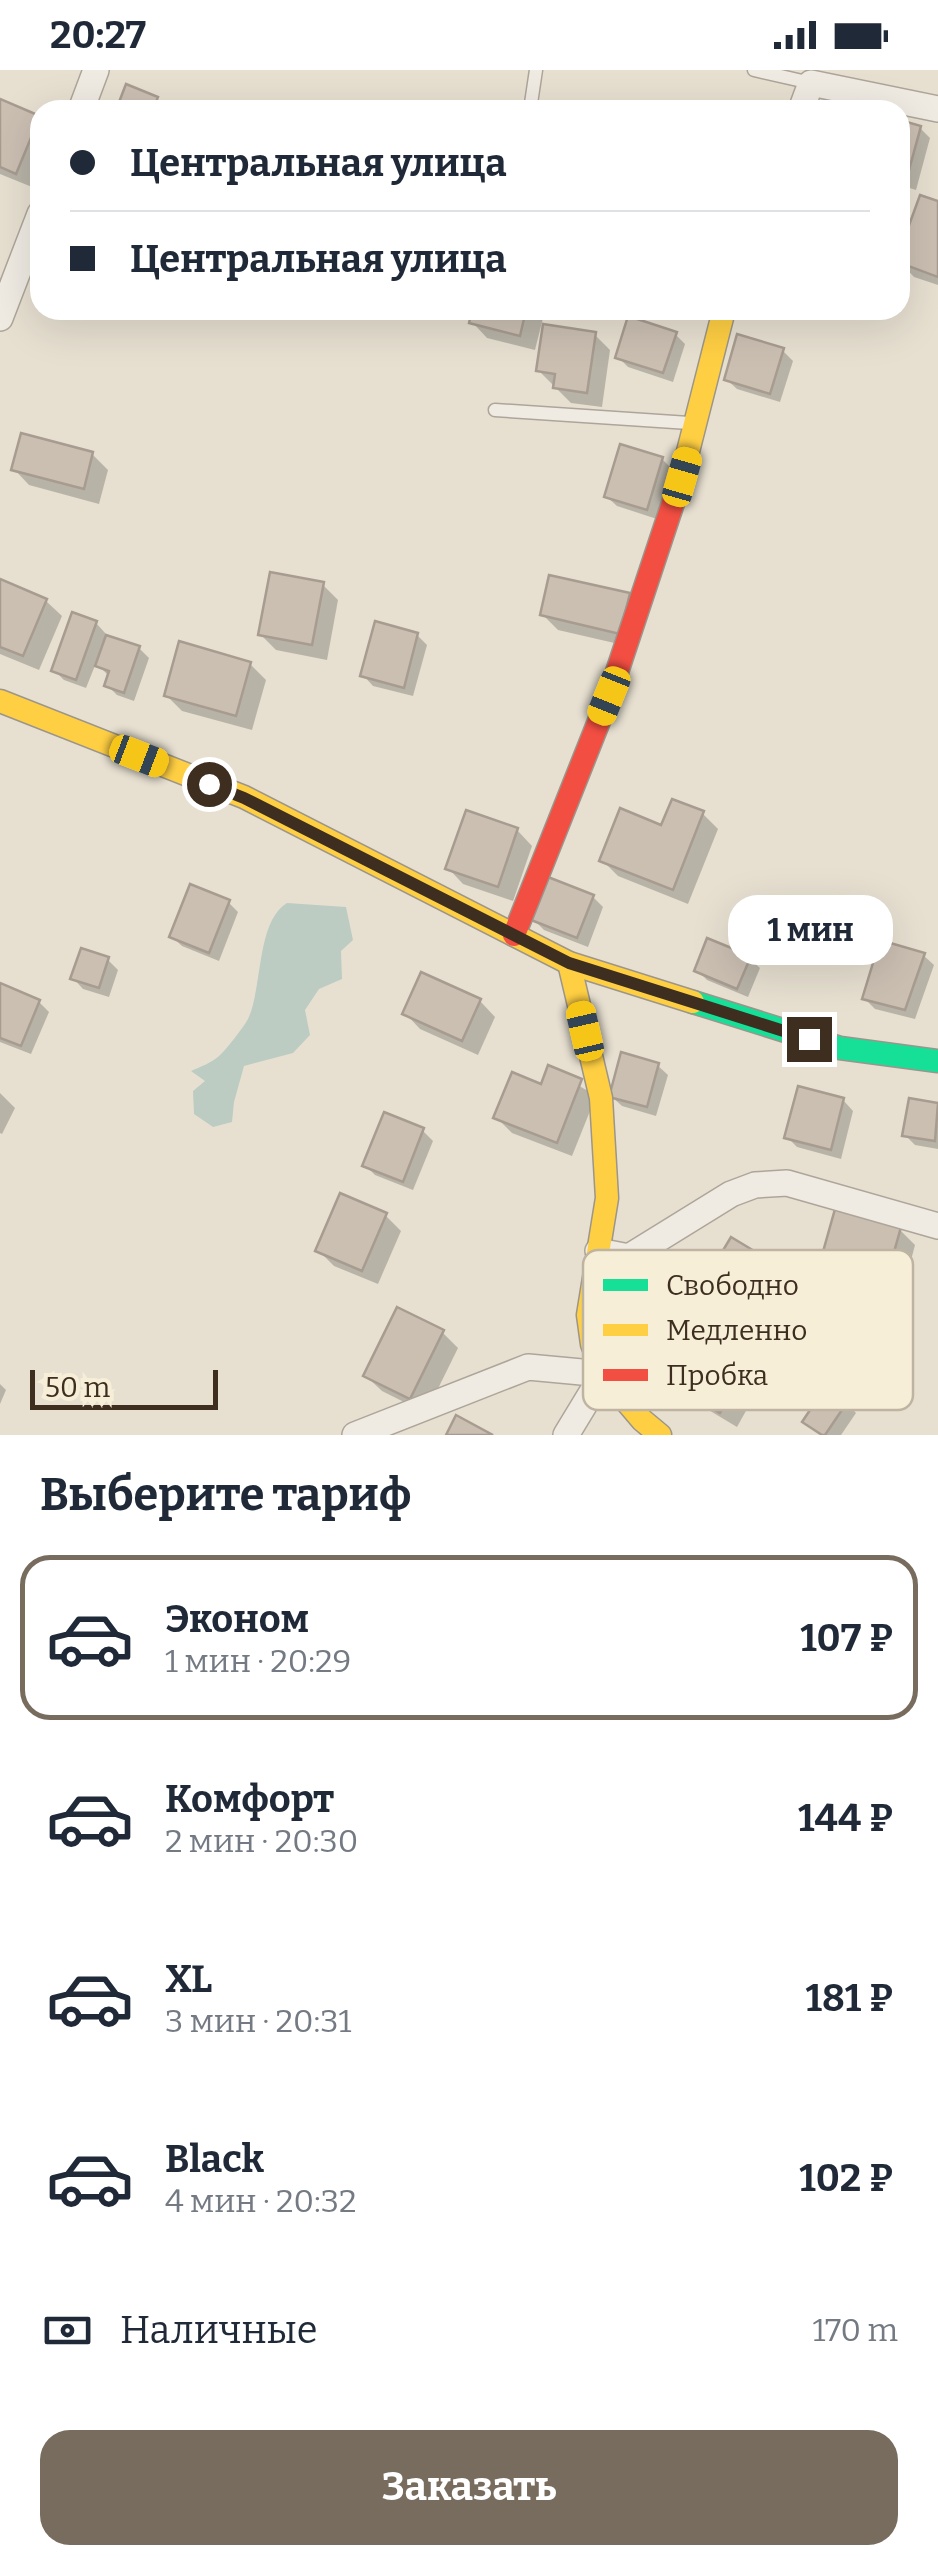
<!DOCTYPE html>
<html lang="ru">
<head>
<meta charset="utf-8">
<style>
  :root { --surface:#fff; --page:#f2f2f3; --text:#1f2937; --muted:#747a83; --line:#e0e1e3; --accent:#786c5e }
  body { margin:0; font-family:Bitter,serif; background:var(--page); color:var(--text); height:100vh; display:flex; flex-direction:column; font-size:38px; white-space:nowrap }
  * { box-sizing:border-box; margin:0 }
  p { font-size:32px; color:var(--muted) }
  .icon { flex:none; width:55px; height:55px; fill:none; stroke:currentColor; stroke-width:2; stroke-linecap:round; stroke-linejoin:round }
  .map { position:relative; height:1365px; overflow:hidden }
  .panel { display:flex; flex-direction:column; background:var(--surface); flex:1 }
  .panel>* { flex:none }
  .hud { position:absolute; left:30px; top:30px; width:880px; height:220px; border-radius:30px; box-shadow:0 10px 40px #0002; display:grid; align-content:center; height:220px; padding:0 40px; background:var(--surface) }
  .scale { position:absolute; left:30px; bottom:25px; width:188px; box-sizing:border-box; padding-left:10px; border:5px solid #3d2e20; border-top:0; font-size:28px; line-height:35px; white-space:nowrap; color:#3d2e20; -webkit-text-stroke:8px #f7eed8; paint-order:stroke }
  .end { position:absolute; width:45px; height:45px; margin:-22px; border:12px solid #3d2e20; background:#fff; box-shadow:0 0 0 5px #fff }
  .from { border-radius:50% }
  .bubble { position:absolute; height:70px; border-radius:30px; background:var(--surface); box-shadow:0 10px 40px #0002; font-size:32px; font-weight:700; line-height:70px; text-align:center }
  .car { position:absolute; width:30px; height:60px; margin:-30px -15px; border-radius:12px; box-shadow:0 0 8px 2px #0007; background:linear-gradient(#f5c518 24%,#345 0 40%,#f5c518 0 76%,#345 0 86%,#f5c518 0) }
  .hud b { display:flex; align-items:center; gap:35px; height:95px; font-size:38px }
  .hud b+b { border-top:2px solid var(--line) }
  .hud i { width:25px; height:25px; background:var(--text) }
  ul { padding:0; list-style:none }
  li { display:flex; align-items:center; gap:30px; height:165px; margin:0 20px 15px; padding:0 20px; border:5px solid transparent; border-radius:30px }
  li div { flex:1 }
  li b { display:block; font-size:38px }
  li em { font-style:normal; font-weight:700 }
  li.active { border-color:var(--accent) }
  li>.icon { width:90px; height:90px; stroke-width:1.5 }
  h2 { padding:0 40px; font-size:45px; line-height:120px }
  .pay { display:flex; align-items:center; gap:25px; height:110px; padding:0 40px; font-size:38px }
  .pay p { margin-inline-start:auto }
  .primary-button { display:flex; gap:20px; margin-top:auto; padding:20px 40px }
  .primary-button a { flex:1; height:115px; border-radius:30px; background:var(--accent); color:#fff; font-size:40px; font-weight:700; line-height:115px; text-align:center }
  .status { display:flex; justify-content:space-between; align-items:center; height:70px; padding:0 50px; background:var(--surface); direction:ltr }
  .status svg { height:28px; fill:currentColor }
  .map>svg:first-child { display:block }
  .water { fill:#bcccc2 }
  .shadow { fill:#0003 }
  .building { fill:#cbbfb2; stroke:#a89c90; stroke-width:2.5 }
  .lines { fill:none; stroke-linecap:round; stroke-linejoin:round }
  .lane-casing { stroke:#ada599; stroke-width:15 }
  .street-casing { stroke:#ada599; stroke-width:28 }
  .fast-casing { stroke:#9c958a; stroke-width:25 }
  .slow-casing { stroke:#9c958a; stroke-width:25 }
  .jam-casing { stroke:#9c958a; stroke-width:25 }
  .lane { stroke:#efebe3; stroke-width:12 }
  .street { stroke:#efebe3; stroke-width:25 }
  .fast { stroke:#16e098; stroke-width:22 }
  .slow { stroke:#ffcf43; stroke-width:22 }
  .jam { stroke:#f24e42; stroke-width:22 }
  .route { stroke:#3d2e20; stroke-width:12 }
  .key { fill:#f7eed8; stroke:#bfb4a1; stroke-width:2.5 }
  .key-label { font-size:28px; fill:#3d2e20 }
</style>
</head>
<body>
<div class="status"><b>20:27</b><svg viewBox="0 0 49 12"><path d="M0 12V9h3v3zM5 12V6h3v6zM10 12V3h3v9zM15 12V0h3v12zM26 1h20v11H26zM47 4h2v5h-2z"/></svg></div>
<div class="map">
<svg width="938" height="1365" viewBox="0 0 938 1365">
  <rect width="100%" height="100%" fill="#e7e0d1"/>
  <path class="water" d="M287,833L346,837L353,870L341,881L342,909L319,919L305,940L310,965L293,983L244,996L234,1032L232,1052L213,1057L194,1044L193,1021L205,1011L191,1001C200,997 211,993 219,986C226,980 243,958 248,949C263,917 256,852 287,833Z"/>
  <g class="shadow">
    <polygon points="157,29 167,40 119,40"/>
    <polygon points="0,32 40,49 40,98 32,117 0,104"/>
    <polygon points="900,53 920,58 930,68 916,120 900,115"/>
    <polygon points="938,134 938,215 914,207 900,192 900,188"/>
    <polygon points="475,240 545,240 535,280 487,268 472,252"/>
    <polygon points="594,264 610,280 602,337 571,333 539,301"/>
    <polygon points="675,264 685,274 673,312 628,297 618,287"/>
    <polygon points="782,280 793,291 780,332 737,319 726,309"/>
    <polygon points="92,384 108,400 99,434 29,415 14,399"/>
    <polygon points="662,389 672,399 657,449 617,436 606,426"/>
    <polygon points="551,508 636,578 558,560 543,545"/>
    <polygon points="0,515 46,531 62,546 39,600 0,584"/>
    <polygon points="323,515 338,530 327,590 276,580 260,564"/>
    <polygon points="96,553 106,564 105,567 139,578 149,588 134,631 117,625 107,615 108,605 96,593 86,618 64,610 54,600"/>
    <polygon points="417,565 427,575 413,626 373,616 363,605"/>
    <polygon points="250,594 266,610 252,660 182,641 166,625"/>
    <polygon points="702,743 718,759 688,834 618,806 602,790 663,758"/>
    <polygon points="517,760 532,776 513,831 463,814 448,798"/>
    <polygon points="593,827 603,837 588,877 544,860 534,850"/>
    <polygon points="228,832 238,842 219,891 182,876 171,866"/>
    <polygon points="923,885 934,895 915,949 875,939 865,929"/>
    <polygon points="749,888 760,898 748,927 707,910 697,900"/>
    <polygon points="108,890 118,900 109,927 83,919 73,908"/>
    <polygon points="0,916 39,932 49,942 31,984 0,972"/>
    <polygon points="480,931 495,947 478,985 420,959 405,943"/>
    <polygon points="657,995 668,1005 656,1046 622,1036 611,1026"/>
    <polygon points="550,998 596,1026 572,1086 512,1063 496,1047 543,1017"/>
    <polygon points="0,1023 15,1038 2,1064 0,1063"/>
    <polygon points="843,1030 853,1041 841,1089 797,1077 787,1067"/>
    <polygon points="911,1031 938,1035 938,1079 915,1075 905,1065"/>
    <polygon points="385,1045 423,1061 433,1071 413,1120 375,1105 365,1095"/>
    <polygon points="385,1145 401,1161 378,1214 334,1196 318,1180"/>
    <polygon points="900,1160 915,1175 903,1221 840,1203 824,1188"/>
    <polygon points="442,1262 458,1278 426,1343 382,1321 366,1306"/>
    <polygon points="746,1299 761,1314 737,1357 677,1321 662,1306"/>
    <polygon points="0,1314 6,1320 0,1334"/>
    <polygon points="846,1332 856,1343 841,1365 821,1365 805,1351"/>
  </g>
  <g class="building">
    <polygon points="126,14 158,27 153,40 116,40"/>
    <polygon points="0,29 40,46 16,104 0,97"/>
    <polygon points="900,50 921,56 906,111 900,110"/>
    <polygon points="920,125 938,131 938,207 900,193 900,180"/>
    <polygon points="472,240 526,240 520,266 469,253"/>
    <polygon points="628,246 677,262 663,303 615,288"/>
    <polygon points="543,254 596,262 587,323 553,318 555,304 536,301"/>
    <polygon points="737,264 784,278 770,324 724,310"/>
    <polygon points="21,363 93,382 84,419 11,400"/>
    <polygon points="620,374 663,387 647,440 604,427"/>
    <polygon points="270,502 324,512 312,575 258,565"/>
    <polygon points="549,505 630,523 620,564 540,545"/>
    <polygon points="0,509 47,529 23,586 0,577"/>
    <polygon points="72,542 97,551 76,610 51,601"/>
    <polygon points="375,551 418,563 404,618 360,606"/>
    <polygon points="106,565 140,576 124,623 104,616 109,601 95,596"/>
    <polygon points="179,571 251,592 236,646 164,626"/>
    <polygon points="672,729 704,741 673,820 599,791 620,738 661,755"/>
    <polygon points="466,740 518,758 498,817 445,799"/>
    <polygon points="548,807 594,825 577,868 531,850"/>
    <polygon points="190,814 230,830 209,883 169,867"/>
    <polygon points="707,868 751,886 737,919 694,901"/>
    <polygon points="880,870 925,883 905,940 862,929"/>
    <polygon points="81,878 109,887 99,918 70,909"/>
    <polygon points="421,902 481,929 462,971 402,944"/>
    <polygon points="0,913 40,930 21,976 0,968"/>
    <polygon points="621,982 659,993 647,1037 609,1027"/>
    <polygon points="548,995 582,1009 557,1073 493,1048 512,1002 541,1014"/>
    <polygon points="798,1016 844,1028 831,1080 784,1068"/>
    <polygon points="909,1028 938,1033 935,1071 902,1066"/>
    <polygon points="384,1042 424,1058 403,1112 362,1096"/>
    <polygon points="340,1123 387,1143 362,1201 315,1181"/>
    <polygon points="835,1139 901,1157 887,1207 821,1189"/>
    <polygon points="731,1167 789,1202 768,1237 710,1202"/>
    <polygon points="397,1237 444,1260 410,1329 363,1306"/>
    <polygon points="685,1261 747,1297 720,1343 658,1306"/>
    <polygon points="826,1316 848,1331 825,1365 822,1365 802,1352"/>
    <polygon points="456,1345 493,1365 446,1365"/>
  </g>
  <g class="lines">
    <defs>
      <g id="lane">
        <polyline points="754,0 811,13"/>
        <polyline points="530,40 536,0"/>
        <polyline points="495,340 689,353"/>
      </g>
      <g id="street">
        <polyline points="81,40 96,0"/>
        <polyline points="801,40 811,13 938,39"/>
        <polyline points="0,248 40,144"/>
        <polyline points="598,1181 629,1187 731,1124 755,1115 787,1113 938,1156"/>
        <polyline points="355,1365 528,1297 603,1304 566,1365"/>
      </g>
      <polyline id="fast" points="693,932 840,978 938,991"/>
      <g id="slow">
        <polyline points="681,409 724,240"/>
        <polyline points="0,631 244,727 569,893 693,932"/>
        <polyline points="569,893 601,1028 607,1128 588,1245 592,1274 603,1304 642,1350 660,1365"/>
      </g>
      <polyline id="jam" points="514,865 609,626 681,409"/>
    </defs>
    <use href="#lane" class="lane-casing"/>
    <use href="#street" class="street-casing"/>
    <use href="#fast" class="fast-casing"/>
    <use href="#slow" class="slow-casing"/>
    <use href="#jam" class="jam-casing"/>
    <use href="#lane" class="lane"/>
    <use href="#street" class="street"/>
    <use href="#fast" class="fast"/>
    <use href="#slow" class="slow"/>
    <use href="#jam" class="jam"/>
  </g>
  <g class="lines">
    <polyline class="route" points="209,714 244,728 569,893 809,969"/>
  </g>
  <rect x="583" y="1180" width="330" height="160" rx="15" class="key"/>
  <rect x="603" y="1209" width="45" height="12" fill="#16e098"/>
  <rect x="603" y="1254" width="45" height="12" fill="#ffcf43"/>
  <rect x="603" y="1299" width="45" height="12" fill="#f24e42"/>
  <g class="key-label">
    <text x="666" y="1225">Свободно</text>
    <text x="666" y="1270">Медленно</text>
    <text x="666" y="1315">Пробка</text>
  </g>
</svg>
<div class="scale">50 m</div>
<i class="end from" style="left:209px;top:714px"></i>
<i class="end" style="left:809px;top:969px"></i>
<div class="bubble" style="left:728px;top:825px;width:165px">1 мин</div>
<i class="car" style="left:682px;top:407px;rotate:16deg"></i>
<i class="car" style="left:609px;top:626px;rotate:202deg"></i>
<i class="car" style="left:139px;top:686px;rotate:111deg"></i>
<i class="car" style="left:585px;top:961px;rotate:347deg"></i>
<div class="hud">
<b><i class="from"></i>Центральная улица</b>
<b><i></i>Центральная улица</b>
</div>
</div>
<section class="panel">
<h2>Выберите тариф</h2>
<ul>
<li class="active"><svg class="icon" aria-label="car" viewBox="0 0 24 24"><path d="M5 17H2v-5l4-1 3-4h7l3 4 3 1v5h-3M9 17h6M6 11h13"/><circle cx="7" cy="17" r="2"/><circle cx="17" cy="17" r="2"/></svg><div><b>Эконом</b><p>1 мин · 20:29</p></div><em>107 ₽</em></li>
<li><svg class="icon" aria-label="car" viewBox="0 0 24 24"><path d="M5 17H2v-5l4-1 3-4h7l3 4 3 1v5h-3M9 17h6M6 11h13"/><circle cx="7" cy="17" r="2"/><circle cx="17" cy="17" r="2"/></svg><div><b>Комфорт</b><p>2 мин · 20:30</p></div><em>144 ₽</em></li>
<li><svg class="icon" aria-label="car" viewBox="0 0 24 24"><path d="M5 17H2v-5l4-1 3-4h7l3 4 3 1v5h-3M9 17h6M6 11h13"/><circle cx="7" cy="17" r="2"/><circle cx="17" cy="17" r="2"/></svg><div><b>XL</b><p>3 мин · 20:31</p></div><em>181 ₽</em></li>
<li><svg class="icon" aria-label="car" viewBox="0 0 24 24"><path d="M5 17H2v-5l4-1 3-4h7l3 4 3 1v5h-3M9 17h6M6 11h13"/><circle cx="7" cy="17" r="2"/><circle cx="17" cy="17" r="2"/></svg><div><b>Black</b><p>4 мин · 20:32</p></div><em>102 ₽</em></li>
</ul>
<div class="pay"><svg class="icon" aria-label="cash" viewBox="0 0 24 24"><path d="M3 7h18v10H3z"/><circle cx="12" cy="12" r="2"/></svg>Наличные<p>170 m</p></div>
<div class="primary-button"><a>Заказать</a></div>
</section>
</body>
</html>
